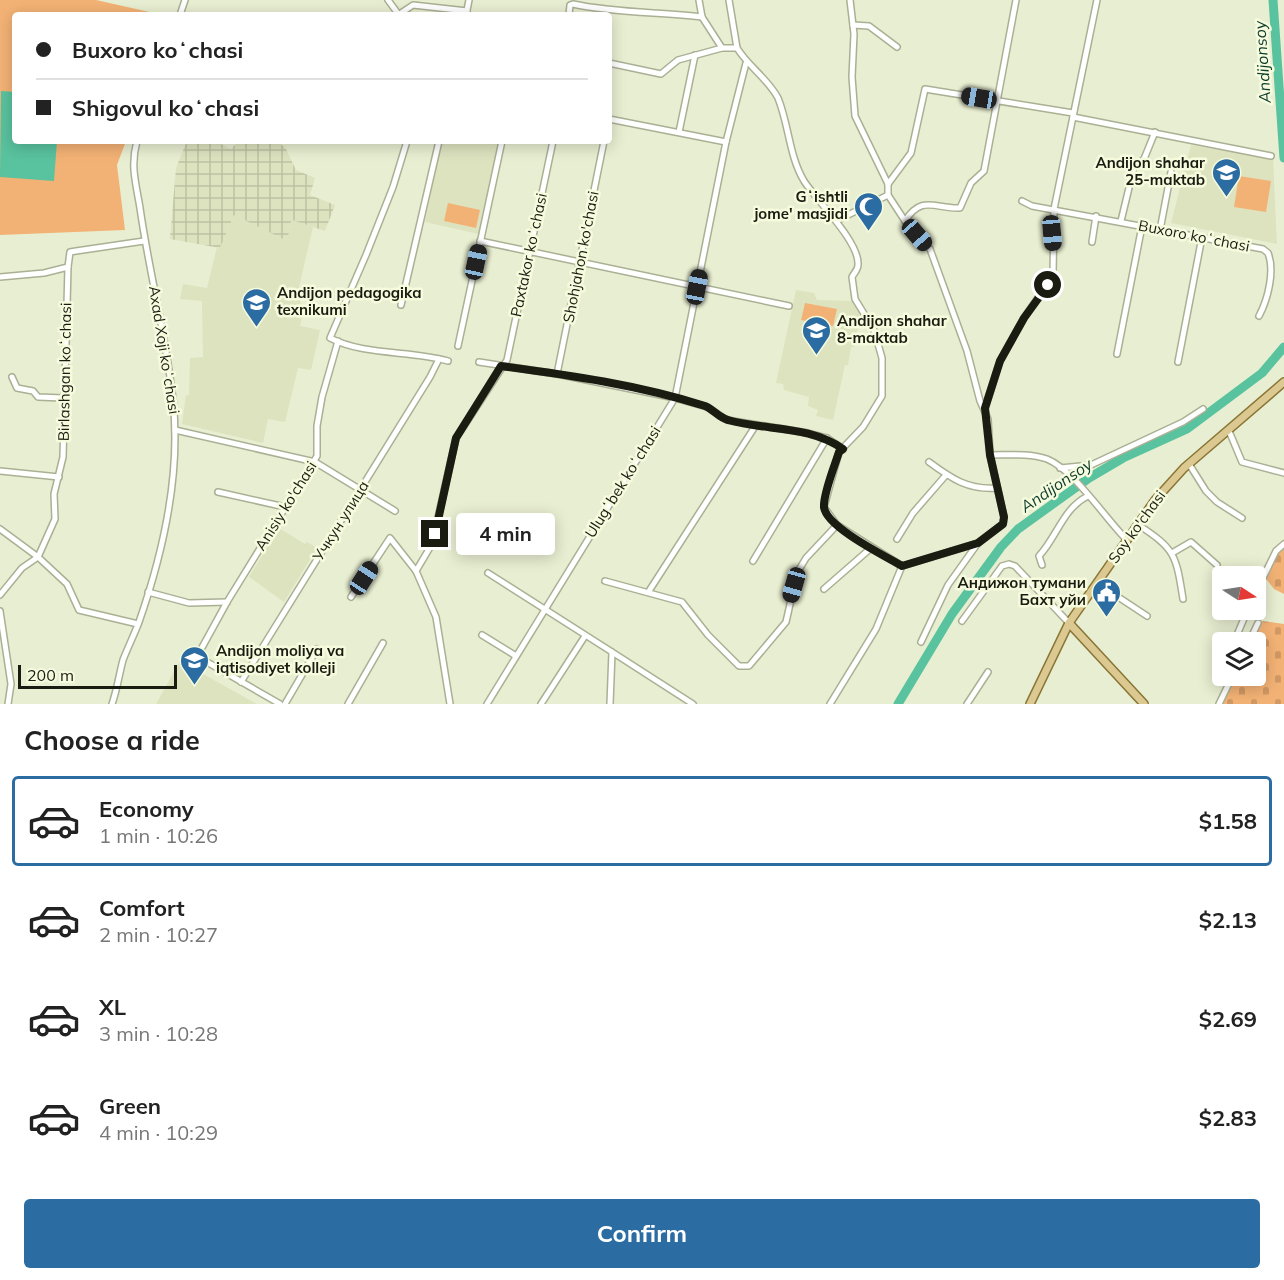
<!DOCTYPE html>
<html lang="en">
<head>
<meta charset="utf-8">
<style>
  :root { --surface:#fff; --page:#f2f2f2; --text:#222; --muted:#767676; --line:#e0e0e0; --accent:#2b6ca2 }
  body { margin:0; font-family:Mulish,sans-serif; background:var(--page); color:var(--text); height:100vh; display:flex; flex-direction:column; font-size:22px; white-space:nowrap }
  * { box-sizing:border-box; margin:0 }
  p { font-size:20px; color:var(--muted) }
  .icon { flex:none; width:33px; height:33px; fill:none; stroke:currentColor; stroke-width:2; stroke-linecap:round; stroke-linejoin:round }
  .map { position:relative; height:704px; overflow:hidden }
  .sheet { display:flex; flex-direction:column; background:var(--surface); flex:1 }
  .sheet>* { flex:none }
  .banner { position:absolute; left:12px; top:12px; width:600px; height:132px; border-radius:6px; box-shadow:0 3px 15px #0003; display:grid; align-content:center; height:132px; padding:0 24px; background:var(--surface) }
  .needle { width:39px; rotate:102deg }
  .buttons { position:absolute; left:1212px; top:566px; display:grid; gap:12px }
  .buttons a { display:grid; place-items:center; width:54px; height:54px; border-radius:6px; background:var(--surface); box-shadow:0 3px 15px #0003; font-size:30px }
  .scale { position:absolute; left:18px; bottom:15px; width:159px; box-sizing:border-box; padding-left:6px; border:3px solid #1a1c11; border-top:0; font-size:16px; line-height:21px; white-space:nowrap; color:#1a1c11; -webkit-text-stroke:4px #f6fbde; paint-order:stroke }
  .end { position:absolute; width:27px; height:27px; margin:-14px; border:8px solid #1a1c11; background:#fff; box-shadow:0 0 0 3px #fff }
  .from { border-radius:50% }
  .bubble { position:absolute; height:42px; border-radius:6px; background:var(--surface); box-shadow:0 3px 15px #0003; font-size:20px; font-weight:700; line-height:42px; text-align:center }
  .car { position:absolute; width:18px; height:36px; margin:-18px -9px; border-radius:8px; box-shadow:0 0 4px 2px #0007; background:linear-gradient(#222 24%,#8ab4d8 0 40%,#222 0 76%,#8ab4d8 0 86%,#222 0) }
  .banner b { display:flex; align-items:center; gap:21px; height:57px; font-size:22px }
  .banner b+b { border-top:2px solid var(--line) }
  .banner i { width:15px; height:15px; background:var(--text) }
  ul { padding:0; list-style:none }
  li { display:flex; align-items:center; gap:18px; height:90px; margin:0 12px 9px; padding:0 12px; border:3px solid transparent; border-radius:6px }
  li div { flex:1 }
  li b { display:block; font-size:22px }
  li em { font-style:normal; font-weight:700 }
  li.selected { border-color:var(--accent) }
  li>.icon { width:54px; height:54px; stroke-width:1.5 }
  h2 { padding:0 24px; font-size:27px; line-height:72px }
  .primary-button { display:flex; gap:12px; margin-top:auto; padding:12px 24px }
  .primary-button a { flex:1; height:69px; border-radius:6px; background:var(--accent); color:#fff; font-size:24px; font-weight:700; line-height:69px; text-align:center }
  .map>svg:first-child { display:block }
  .built { fill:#dde3bf }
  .industrial { fill:url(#industrial-grid) }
  .cemetery { fill:url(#cemetery-stones) }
  .green { fill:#f3b275 }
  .water { fill:#59c29e }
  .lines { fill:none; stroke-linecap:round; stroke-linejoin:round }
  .river { stroke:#59c29e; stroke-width:9 }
  .minor-casing { stroke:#aab094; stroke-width:8 }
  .major-casing { stroke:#897535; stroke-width:10 }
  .minor { stroke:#fff; stroke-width:5 }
  .major { stroke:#dcc991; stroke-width:7 }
  .route { stroke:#1a1c11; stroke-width:8 }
  .labels { text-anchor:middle; stroke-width:5; stroke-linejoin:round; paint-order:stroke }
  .poi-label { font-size:15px; font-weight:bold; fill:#1a1c11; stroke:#f6fbde; text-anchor:end }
  .street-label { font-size:15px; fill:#1a1c11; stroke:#f6fbde }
  .water-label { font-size:16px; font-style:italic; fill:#0b3b2c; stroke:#f6fbde }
</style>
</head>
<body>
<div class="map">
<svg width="1284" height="704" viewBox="0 0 1284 704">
  <defs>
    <pattern id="industrial-grid" width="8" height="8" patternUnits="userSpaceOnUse" patternTransform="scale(1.5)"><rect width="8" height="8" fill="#dde3bf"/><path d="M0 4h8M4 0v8" fill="none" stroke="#bdc2a3"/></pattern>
    <pattern id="cemetery-stones" width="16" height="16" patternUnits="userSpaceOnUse" patternTransform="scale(1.5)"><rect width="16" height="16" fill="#f3b275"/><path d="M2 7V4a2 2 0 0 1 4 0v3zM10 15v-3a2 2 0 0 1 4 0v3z" fill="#d09864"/></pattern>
  </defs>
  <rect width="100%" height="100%" fill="#e8eed1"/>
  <g class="built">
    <polygon points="442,141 499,141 479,234 425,222"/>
    <polygon points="1191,145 1273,159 1277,244 1171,223"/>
    <polygon points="234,215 285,240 292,227 289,226 292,220 313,227 299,287 302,316 300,326 320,330 311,370 298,368 285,422 268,419 263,443 182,424 186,395 189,395 190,358 203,357 202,301 180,299 183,284 207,288 217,247 220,248"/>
    <polygon points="796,290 814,293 817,300 853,301 861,313 854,347 851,347 848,365 845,365 833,420 816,416 818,410 808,406 809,397 784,390 783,384 776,383"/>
    <polygon points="279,528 305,544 307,542 317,548 284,602 249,577"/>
    <polygon points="180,661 255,703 257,704 156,704"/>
  </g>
  <polygon class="industrial" points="187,141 215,141 231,149 239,141 275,141 285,147 296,170 315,178 310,195 335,205 325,231 292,220 289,226 292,228 285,240 234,215 220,248 170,239 176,168"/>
  <g class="cemetery">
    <polygon points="1282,548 1284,548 1284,594 1274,589 1264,576"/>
    <polygon points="1262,621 1284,624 1284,704 1222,704 1236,675 1256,675 1256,642 1252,642"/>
  </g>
  <g class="green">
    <polygon points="0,0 96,0 163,15 15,15 15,141 126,141 117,165 125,230 0,235"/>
    <polygon points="1239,176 1271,181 1266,212 1234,207"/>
    <polygon points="448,203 480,210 476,228 444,221"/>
    <polygon points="805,303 837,309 833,326 801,320"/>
  </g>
  <polygon class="water" points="1,91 15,92 15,141 57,141 54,181 0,177"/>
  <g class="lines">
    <g class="river">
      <polyline points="1273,0 1284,158"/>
      <polyline points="898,704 952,614 1001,547 1018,529 1089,478 1123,458 1187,429 1262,373 1284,347"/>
    </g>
    <defs>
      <g id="minor">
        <polyline points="388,0 399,15"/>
        <path d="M699,0L702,17L722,48H737C748,66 769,80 778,98C789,125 789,156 804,181C816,200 860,242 858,265C858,270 854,273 852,277L855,299L874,330L882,358V396L863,427L839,452L824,507L837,525L902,566"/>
        <polyline points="729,0 737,48"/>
        <polyline points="850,0 854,34 852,77 855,116 888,184 888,195 905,221 930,249 967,351 980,401 988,419 990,455 1004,517 1003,524 978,543 902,566"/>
        <polyline points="180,15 185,0"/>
        <polyline points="398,15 413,5 467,11"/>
        <polyline points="466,15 469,0"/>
        <path d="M569,15L570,5L573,4C614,13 660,12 702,17"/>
        <polyline points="853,25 869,26 897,47"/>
        <polyline points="609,63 661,74 678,60 722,48"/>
        <polyline points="1073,117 1271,156"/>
        <polyline points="609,119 726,142"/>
        <polyline points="679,132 695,55"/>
        <path d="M407,141L393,187L366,255L330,338C365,356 411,350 448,361"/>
        <polyline points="888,184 911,153 925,89 1073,113"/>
        <path d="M1022,201L1032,206L1263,249L1268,253C1275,271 1268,299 1259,316"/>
        <polyline points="838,220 888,195"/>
        <path d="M905,221C922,194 935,209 960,208L971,183L984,171L1016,0"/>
        <polyline points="1121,221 1134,167 1144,159 1155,132"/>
        <polyline points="1160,230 1171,172"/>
        <polyline points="480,241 789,306"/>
        <polyline points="1092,242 1096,216"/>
        <polyline points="0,277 44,273 68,267 70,252 76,251 144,241"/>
        <polyline points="401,305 439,141"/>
        <polyline points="458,346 502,141"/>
        <polyline points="1117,354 1142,226"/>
        <polyline points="479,362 557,374 675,398 707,407 727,420 808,433 827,438 843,449"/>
        <polyline points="1178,362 1202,237"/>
        <polyline points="557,374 604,141"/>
        <polyline points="12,377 17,388 33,391 38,397 63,398"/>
        <polyline points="985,408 1000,361 1024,318 1053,276 1054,209 1097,0"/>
        <polyline points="175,430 315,462 395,511"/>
        <polyline points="1229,431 1242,462 1284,473"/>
        <path d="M990,455C1009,455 1029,453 1047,459C1074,470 1105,518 1126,539"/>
        <path d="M929,462C952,479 968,490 997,488"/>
        <polyline points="1189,464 1206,491 1217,502 1242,518"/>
        <polyline points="1060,468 1091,465 1183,422 1203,409"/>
        <polyline points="0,471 59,477"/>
        <polyline points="218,492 285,507"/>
        <path d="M1137,524C1175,549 1176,554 1183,599"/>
        <polyline points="0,529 38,557 67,584 79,610 138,624"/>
        <polyline points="897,539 913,513 946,475"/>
        <polyline points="1172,553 1191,542 1217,565"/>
        <polyline points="753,561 827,438"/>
        <path d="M1042,565L1039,556C1057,537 1063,508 1088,496"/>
        <polyline points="416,571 432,544 456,438 507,360 553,141"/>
        <polyline points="488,573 612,652 610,704"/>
        <polyline points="605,581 682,602 708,635 739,666 749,666 786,622 797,573 806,558 837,525"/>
        <polyline points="1097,583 1147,616"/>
        <polyline points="824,589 871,548"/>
        <polyline points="649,591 756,425"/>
        <polyline points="148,592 189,603 227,602"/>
        <polyline points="1256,592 1276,551 1284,544"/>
        <polyline points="0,595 22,568 38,557 55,519 54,494 63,457 68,267"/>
        <polyline points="351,597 390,538 416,571 436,617 450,704"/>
        <polyline points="0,611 11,684 8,704"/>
        <polyline points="962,621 1002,566 1009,564 1015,566 1069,623"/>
        <polyline points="482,635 516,656"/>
        <polyline points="921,642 948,585 978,543"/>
        <polyline points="1234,642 1248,609"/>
        <polyline points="1249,642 1258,623"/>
        <polyline points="612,652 693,704"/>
        <polyline points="241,682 430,377 439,359"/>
        <path d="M112,704C117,690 119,675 123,660C128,647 134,635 139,622C163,553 181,473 173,400C166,335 149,272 140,208C136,183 130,166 137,141"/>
        <polyline points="280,704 200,658 199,653 227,602 317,456 317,426 322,397 338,341"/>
        <polyline points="285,704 317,649"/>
        <polyline points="348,704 383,643"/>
        <polyline points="487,704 675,398 726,142 746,63"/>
        <polyline points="541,704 585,636"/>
        <polyline points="830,704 876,629 902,566"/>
        <polyline points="967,704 988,672"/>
        <polyline points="1219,704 1233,675"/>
      </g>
      <g id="major">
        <polyline points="1069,623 1144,704"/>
        <polyline points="1030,704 1069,623 1155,500 1184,468 1284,382"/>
      </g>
    </defs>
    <use href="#minor" class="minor-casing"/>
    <use href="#major" class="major-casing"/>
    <use href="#minor" class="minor"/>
    <use href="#major" class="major"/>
  </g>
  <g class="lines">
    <path class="route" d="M435,534L456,438L501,366C569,375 639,385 705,406C713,409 719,418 728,420C767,431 809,425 843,449L839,452C835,465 823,494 824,507C826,527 885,556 902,566L978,543L1003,524L1004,517L990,455L985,408L1000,361L1024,318L1048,285"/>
  </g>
  <defs>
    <symbol id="school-pin" viewBox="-11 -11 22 30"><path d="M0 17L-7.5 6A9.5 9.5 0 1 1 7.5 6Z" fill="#2b6ca2" stroke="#f6fbde"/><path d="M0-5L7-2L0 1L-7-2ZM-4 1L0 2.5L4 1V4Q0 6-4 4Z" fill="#fff"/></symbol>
    <symbol id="mosque-pin" viewBox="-11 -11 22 30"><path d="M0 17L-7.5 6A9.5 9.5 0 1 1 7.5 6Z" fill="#2b6ca2" stroke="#f6fbde"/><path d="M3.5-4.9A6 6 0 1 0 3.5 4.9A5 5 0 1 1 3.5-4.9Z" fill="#fff"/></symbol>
    <symbol id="university-pin" viewBox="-11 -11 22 30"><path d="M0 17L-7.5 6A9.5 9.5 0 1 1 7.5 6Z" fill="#2b6ca2" stroke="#f6fbde"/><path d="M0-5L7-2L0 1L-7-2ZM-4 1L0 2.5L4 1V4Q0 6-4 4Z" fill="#fff"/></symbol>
    <symbol id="civic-pin" viewBox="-11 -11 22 30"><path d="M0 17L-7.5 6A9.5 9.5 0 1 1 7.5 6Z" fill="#2b6ca2" stroke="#f6fbde"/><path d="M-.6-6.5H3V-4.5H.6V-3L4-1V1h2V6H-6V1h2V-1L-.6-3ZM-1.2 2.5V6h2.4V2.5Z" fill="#fff"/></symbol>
  </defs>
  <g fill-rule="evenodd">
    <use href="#school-pin" x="1210" y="156" width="33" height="45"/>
    <use href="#mosque-pin" x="852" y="190" width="33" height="45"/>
    <use href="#university-pin" x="240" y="286" width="33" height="45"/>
    <use href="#school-pin" x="800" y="314" width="33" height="45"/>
    <use href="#civic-pin" x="1090" y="576" width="33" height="45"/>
    <use href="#university-pin" x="178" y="644" width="33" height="45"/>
  </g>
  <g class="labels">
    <g class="poi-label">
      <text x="1205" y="168">Andijon shahar<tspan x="1205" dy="17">25-maktab</tspan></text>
      <text x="848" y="202">Gʻishtli<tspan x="848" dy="17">jome' masjidi</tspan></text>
      <text x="277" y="298" text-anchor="start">Andijon pedagogika<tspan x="277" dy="17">texnikumi</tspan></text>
      <text x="837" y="326" text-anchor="start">Andijon shahar<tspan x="837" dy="17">8-maktab</tspan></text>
      <text x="1086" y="588">Андижон тумани<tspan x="1086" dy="17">Бахт уйи</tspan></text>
      <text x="216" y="656" text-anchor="start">Andijon moliya va<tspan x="216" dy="17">iqtisodiyet kolleji</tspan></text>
    </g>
    <g class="street-label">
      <text transform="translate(1194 236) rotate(11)" y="5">Buxoro koʻchasi</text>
      <text transform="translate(529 255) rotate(-78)" y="5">Paxtakor koʻchasi</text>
      <text transform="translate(581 257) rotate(-79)" y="5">Shohjahon ko'chasi</text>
      <text transform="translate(164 350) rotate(81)" y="5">Axad Xoji koʻchasi</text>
      <text transform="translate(65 372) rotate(-89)" y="5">Birlashgan koʻchasi</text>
      <text transform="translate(623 482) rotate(-58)" y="5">Ulugʻbek koʻchasi</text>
      <text transform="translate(286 506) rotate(-58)" y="5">Anisiy ko'chasi</text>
      <text transform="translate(341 521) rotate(-58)" y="5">Учкун улица</text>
      <text transform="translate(1137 527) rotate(-54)" y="5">Soy ko'chasi</text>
    </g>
    <g class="water-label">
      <text transform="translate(1262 62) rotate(-94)" y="6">Andijonsoy</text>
      <text transform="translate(1056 485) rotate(-34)" y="6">Andijonsoy</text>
    </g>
  </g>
</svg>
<div class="buttons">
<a><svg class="needle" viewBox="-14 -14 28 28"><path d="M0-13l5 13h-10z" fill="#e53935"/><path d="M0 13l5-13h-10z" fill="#767676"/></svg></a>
<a><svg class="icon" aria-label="layers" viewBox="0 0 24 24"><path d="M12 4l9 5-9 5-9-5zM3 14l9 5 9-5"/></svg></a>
</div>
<div class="scale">200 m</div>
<i class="end from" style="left:1048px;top:285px"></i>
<i class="end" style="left:435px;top:534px"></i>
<div class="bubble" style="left:456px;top:513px;width:99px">4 min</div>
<i class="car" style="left:979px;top:98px;rotate:280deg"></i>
<i class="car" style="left:1052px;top:233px;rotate:175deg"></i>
<i class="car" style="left:917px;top:235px;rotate:139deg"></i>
<i class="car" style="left:476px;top:262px;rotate:12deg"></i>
<i class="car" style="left:697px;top:287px;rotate:11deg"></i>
<i class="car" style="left:364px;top:578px;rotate:33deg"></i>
<i class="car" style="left:794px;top:585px;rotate:196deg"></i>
<div class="banner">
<b><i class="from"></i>Buxoro koʻchasi</b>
<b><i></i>Shigovul koʻchasi</b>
</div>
</div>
<section class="sheet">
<h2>Choose a ride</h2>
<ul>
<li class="selected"><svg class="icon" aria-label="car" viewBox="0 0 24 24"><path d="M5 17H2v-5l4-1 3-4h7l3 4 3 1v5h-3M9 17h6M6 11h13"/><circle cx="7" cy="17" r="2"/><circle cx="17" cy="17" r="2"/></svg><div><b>Economy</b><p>1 min · 10:26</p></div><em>$1.58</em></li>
<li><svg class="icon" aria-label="car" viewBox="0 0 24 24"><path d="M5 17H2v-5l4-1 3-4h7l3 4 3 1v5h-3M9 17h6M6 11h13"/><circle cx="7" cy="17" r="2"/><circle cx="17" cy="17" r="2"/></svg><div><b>Comfort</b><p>2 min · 10:27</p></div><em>$2.13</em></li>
<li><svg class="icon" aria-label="car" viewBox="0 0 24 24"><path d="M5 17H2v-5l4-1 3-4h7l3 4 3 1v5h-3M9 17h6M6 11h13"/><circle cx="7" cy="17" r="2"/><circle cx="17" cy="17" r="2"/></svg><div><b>XL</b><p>3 min · 10:28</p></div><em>$2.69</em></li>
<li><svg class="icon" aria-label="car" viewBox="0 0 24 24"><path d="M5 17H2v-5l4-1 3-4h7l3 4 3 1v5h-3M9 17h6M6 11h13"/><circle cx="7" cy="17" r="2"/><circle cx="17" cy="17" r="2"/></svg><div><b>Green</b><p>4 min · 10:29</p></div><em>$2.83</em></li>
</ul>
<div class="primary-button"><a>Confirm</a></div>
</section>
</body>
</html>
